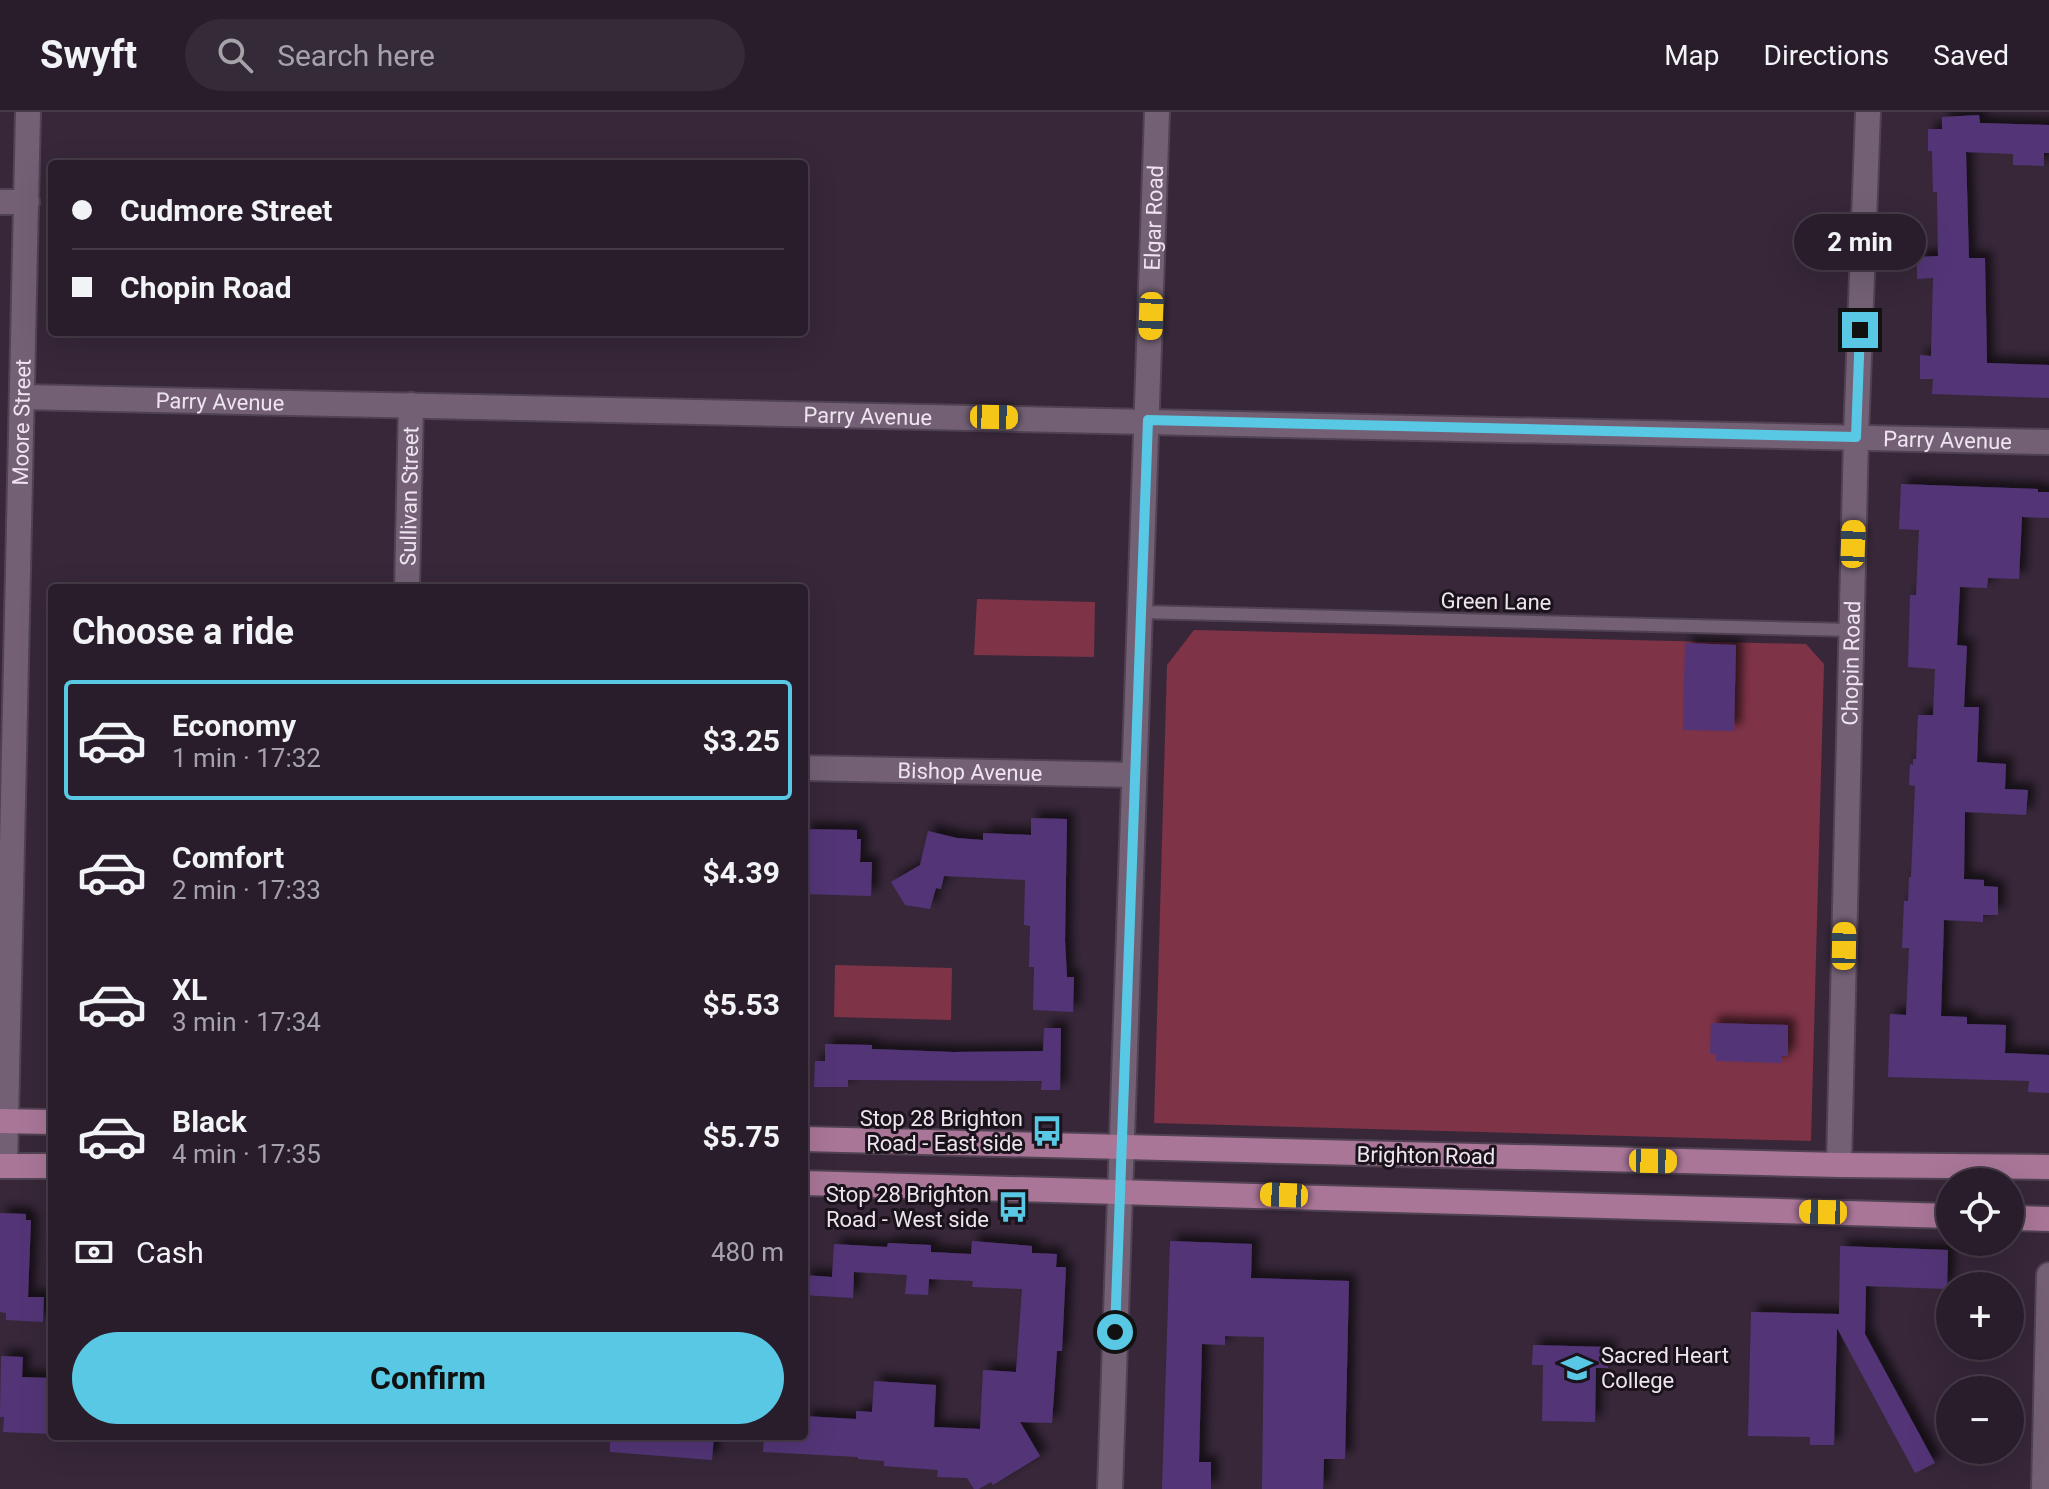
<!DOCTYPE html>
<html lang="en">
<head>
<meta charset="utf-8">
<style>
  :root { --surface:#291d2b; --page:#352a37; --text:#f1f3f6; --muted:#a5a2a9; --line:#453b47; --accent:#59c8e4 }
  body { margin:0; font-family:Roboto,sans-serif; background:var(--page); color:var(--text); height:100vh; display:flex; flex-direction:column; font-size:30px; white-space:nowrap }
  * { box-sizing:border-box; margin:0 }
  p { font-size:26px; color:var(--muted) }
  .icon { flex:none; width:44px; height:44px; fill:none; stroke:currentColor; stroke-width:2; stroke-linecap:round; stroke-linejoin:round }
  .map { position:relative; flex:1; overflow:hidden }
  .sheet { position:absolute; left:48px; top:472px; width:760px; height:856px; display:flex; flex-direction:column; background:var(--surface); border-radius:8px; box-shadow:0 8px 32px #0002,0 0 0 2px var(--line) }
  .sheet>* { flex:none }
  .guide { position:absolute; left:48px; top:48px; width:760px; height:176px; border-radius:8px; box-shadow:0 8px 32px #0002,0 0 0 2px var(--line); display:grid; align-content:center; height:176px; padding:0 24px; background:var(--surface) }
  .controls { position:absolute; left:1936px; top:1056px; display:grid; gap:16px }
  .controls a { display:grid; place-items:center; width:88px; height:88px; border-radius:50%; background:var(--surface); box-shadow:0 8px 32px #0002,0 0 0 2px var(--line); font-size:40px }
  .end { position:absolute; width:36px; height:36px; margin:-18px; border:10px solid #59c8e4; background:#111; box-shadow:0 0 0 4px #111 }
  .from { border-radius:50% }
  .bubble { position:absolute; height:56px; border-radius:28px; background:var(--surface); box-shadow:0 8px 32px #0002,0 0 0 2px var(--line); font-size:26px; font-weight:700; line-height:56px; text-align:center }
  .car { position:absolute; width:24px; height:48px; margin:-24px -12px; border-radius:10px; box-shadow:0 0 6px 2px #0007; background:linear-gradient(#f5c518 24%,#345 0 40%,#f5c518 0 76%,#345 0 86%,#f5c518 0) }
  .guide b { display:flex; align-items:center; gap:28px; height:76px; font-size:30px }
  .guide b+b { border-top:2px solid var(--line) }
  .guide i { width:20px; height:20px; background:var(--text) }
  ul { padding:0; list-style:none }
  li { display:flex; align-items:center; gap:24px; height:120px; margin:0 16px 12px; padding:0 8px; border:4px solid transparent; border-radius:8px }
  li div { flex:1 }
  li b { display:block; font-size:30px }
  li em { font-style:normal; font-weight:700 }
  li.active { border-color:var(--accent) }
  li>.icon { width:72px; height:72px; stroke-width:1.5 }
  h2 { padding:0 24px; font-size:36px; line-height:96px }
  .pay { display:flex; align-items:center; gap:20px; height:88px; padding:0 24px; font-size:30px }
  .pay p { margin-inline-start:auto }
  .primary-button { display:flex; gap:16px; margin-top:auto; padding:16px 24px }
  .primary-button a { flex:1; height:92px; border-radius:48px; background:var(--accent); color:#111; font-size:32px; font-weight:700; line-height:92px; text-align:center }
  header { display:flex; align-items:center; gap:48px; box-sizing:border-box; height:112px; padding:0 40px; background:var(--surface); border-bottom:2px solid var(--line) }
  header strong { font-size:38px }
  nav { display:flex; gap:44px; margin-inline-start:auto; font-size:28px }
  .search { width:560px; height:72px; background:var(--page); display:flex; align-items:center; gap:20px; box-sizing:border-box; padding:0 28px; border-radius:44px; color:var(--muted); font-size:30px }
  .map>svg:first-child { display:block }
  .green { fill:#7e3347 }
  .building { fill:#523677; filter:url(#shadow) }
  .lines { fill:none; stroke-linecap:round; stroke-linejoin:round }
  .service-casing { stroke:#504252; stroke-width:16 }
  .minor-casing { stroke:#504252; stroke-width:28 }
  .tertiary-casing { stroke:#504252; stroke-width:28 }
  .primary-casing { stroke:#504252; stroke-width:28 }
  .service { stroke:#736075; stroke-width:12 }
  .minor { stroke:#736075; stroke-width:24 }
  .tertiary { stroke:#736075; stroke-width:24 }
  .primary { stroke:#a97698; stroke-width:24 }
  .route { stroke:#59c8e4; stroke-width:10 }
  .labels { text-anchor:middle; stroke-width:6; stroke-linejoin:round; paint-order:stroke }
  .street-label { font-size:22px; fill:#eee3ef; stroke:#1a131b }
  .poi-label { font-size:22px; fill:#eee3ef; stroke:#1a131b; text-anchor:end }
</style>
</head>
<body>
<header>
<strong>Swyft</strong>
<div class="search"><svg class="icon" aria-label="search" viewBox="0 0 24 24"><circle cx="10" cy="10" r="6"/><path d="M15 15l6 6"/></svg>Search here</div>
<nav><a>Map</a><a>Directions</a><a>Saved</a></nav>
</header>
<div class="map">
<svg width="2049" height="1377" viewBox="0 0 2049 1377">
  <defs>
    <filter id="shadow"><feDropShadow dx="7" dy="-7" stdDeviation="4" flood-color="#0009"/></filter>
  </defs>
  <rect width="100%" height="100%" fill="#372739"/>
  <g class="green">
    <polygon points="977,487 1095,490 1094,545 974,543"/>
    <polygon points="1194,518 1806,532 1824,552 1811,1029 1154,1011 1167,553"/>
    <polygon points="835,853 952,856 951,908 834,905"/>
  </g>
  <g class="building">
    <polygon points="1979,3 1980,11 2049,13 2049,41 2044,41 2044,54 2013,53 2013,42 1966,40 1969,146 1985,146 1987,251 2049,253 2049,286 1932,282 1933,267 1920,267 1920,243 1931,244 1933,166 1917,167 1917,145 1938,144 1937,80 1933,80 1932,39 1928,39 1928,17 1942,17 1942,5"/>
    <polygon points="1901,372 2038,377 2038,380 2049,380 2049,406 2022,405 2019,467 1988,466 1987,476 1960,475 1957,533 1967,534 1964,595 1979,595 1977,650 2006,652 2005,677 2028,678 2026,703 1965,700 1964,767 1984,768 1984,774 1998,775 1998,803 1983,803 1983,810 1944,808 1941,904 1967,905 1967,912 2006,913 2005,941 2049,943 2049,981 2028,980 2029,969 1888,965 1890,902 1906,903 1909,836 1902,836 1903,813 1904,789 1908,789 1909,765 1911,765 1915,674 1909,673 1910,652 1913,653 1913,647 1916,647 1918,603 1933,603 1935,557 1908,555 1910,483 1916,483 1919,418 1899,417"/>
    <polygon points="1685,531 1736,533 1734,619 1683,618"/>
    <polygon points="1031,706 1067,707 1065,828 1067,865 1074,865 1073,900 1033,898 1034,855 1029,855 1030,814 1024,813 1025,768 944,764 941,777 936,776 930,797 905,793 891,770 920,753 928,719 957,726 983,728 983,721 1031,723"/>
    <polygon points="804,717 857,718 857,727 861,727 860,750 872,750 871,784 804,782"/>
    <polygon points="1711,911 1788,913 1788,944 1782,944 1782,951 1716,949 1716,942 1710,942"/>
    <polygon points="1044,916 1061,916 1060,978 1041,978 1042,969 848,968 848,975 814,975 815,949 825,949 825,932 872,933 872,937 953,940 1043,939"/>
    <polygon points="0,1101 26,1102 26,1108 31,1108 28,1185 44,1185 43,1210 6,1208 6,1201 0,1200"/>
    <polygon points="972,1129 1032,1134 1032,1141 1057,1142 1056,1155 1066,1155 1062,1239 1057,1239 1052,1311 1020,1310 1040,1344 993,1373 991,1370 979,1377 974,1377 967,1366 937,1365 938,1358 884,1354 884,1349 858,1347 858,1345 763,1340 764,1324 804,1324 804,1304 856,1307 856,1299 872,1300 874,1269 936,1273 934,1315 980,1317 983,1258 1016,1260 1022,1177 972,1175 973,1169 929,1167 928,1183 905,1182 907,1163 854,1160 853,1186 804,1183 804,1163 832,1165 834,1132 887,1135 888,1131 931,1133 931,1140 971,1142"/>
    <polygon points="1170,1129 1252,1132 1251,1166 1349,1169 1345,1347 1324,1347 1323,1377 1262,1377 1264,1225 1225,1224 1225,1233 1202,1232 1199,1350 1211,1350 1211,1377 1162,1377"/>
    <polygon points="1840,1134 1948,1138 1947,1177 1866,1174 1865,1222 1935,1351 1915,1361 1837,1216 1834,1333 1810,1333 1810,1325 1748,1324 1751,1200 1839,1202"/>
    <polygon points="1533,1233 1609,1235 1608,1256 1596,1256 1595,1310 1542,1309 1543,1253 1532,1253"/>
    <polygon points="1,1244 23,1245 22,1265 52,1266 52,1322 3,1320 4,1305 0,1305"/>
    <polygon points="610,1324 714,1324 712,1348 610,1340"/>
  </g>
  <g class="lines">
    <defs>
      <polyline id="service" points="1140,500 1851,518"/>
      <g id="minor">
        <polyline points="0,90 27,90"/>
        <path id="s1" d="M22,285L2049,330"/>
        <path id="s2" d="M407,476L411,293"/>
        <path id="s3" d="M804,656L1134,663"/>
        <path id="s4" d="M1839,1053L1856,325L1868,0"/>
        <path id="s5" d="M5,1054L28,0"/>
        <path id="s6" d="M1110,1377L1157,0"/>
      </g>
      <polyline id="tertiary" points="2044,1377 2049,1163"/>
      <g id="primary">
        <polyline points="0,1009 52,1010"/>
        <polyline points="804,1027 1839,1053 2049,1055"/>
        <polyline points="0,1054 52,1054"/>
        <polyline points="804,1071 1950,1104"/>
        <polyline points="2010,1106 2049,1107"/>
      </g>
    </defs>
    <use href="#service" class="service-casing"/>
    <use href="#minor" class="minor-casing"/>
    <use href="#tertiary" class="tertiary-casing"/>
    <use href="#primary" class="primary-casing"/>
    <use href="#service" class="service"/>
    <use href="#minor" class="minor"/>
    <use href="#tertiary" class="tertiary"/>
    <use href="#primary" class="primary"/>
  </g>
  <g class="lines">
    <polyline class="route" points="1115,1220 1148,308 1856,325 1860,218"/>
  </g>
  <defs>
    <symbol id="bus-bare" viewBox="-9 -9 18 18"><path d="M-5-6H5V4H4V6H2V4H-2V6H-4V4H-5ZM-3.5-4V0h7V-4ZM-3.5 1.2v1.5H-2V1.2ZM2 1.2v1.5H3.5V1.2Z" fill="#59c8e4" stroke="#1a131b" stroke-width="2.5" paint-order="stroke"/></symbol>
    <symbol id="school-bare" viewBox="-9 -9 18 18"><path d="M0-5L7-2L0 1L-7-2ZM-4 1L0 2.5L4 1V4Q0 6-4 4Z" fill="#59c8e4" stroke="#1a131b" stroke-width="2.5" paint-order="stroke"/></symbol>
  </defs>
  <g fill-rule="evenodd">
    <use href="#bus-bare" x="1025" y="997" width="44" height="44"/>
    <use href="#bus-bare" x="991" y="1073" width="44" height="44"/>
    <use href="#school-bare" x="1555" y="1234" width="44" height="44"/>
  </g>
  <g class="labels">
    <g class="street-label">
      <text dy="8" stroke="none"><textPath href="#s6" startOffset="1272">Elgar Road</textPath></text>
      <text dy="8" stroke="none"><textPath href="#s1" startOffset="198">Parry Avenue</textPath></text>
      <text dy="8" stroke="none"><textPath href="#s1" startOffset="846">Parry Avenue</textPath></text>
      <text dy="8" stroke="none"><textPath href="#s5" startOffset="744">Moore Street</textPath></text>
      <text dy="8" stroke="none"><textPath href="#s1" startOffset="1926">Parry Avenue</textPath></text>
      <text dy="8" stroke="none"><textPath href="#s2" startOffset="92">Sullivan Street</textPath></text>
      <text transform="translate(1496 489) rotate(1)" y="8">Green Lane</text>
      <text dy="8" stroke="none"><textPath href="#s4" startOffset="502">Chopin Road</textPath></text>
      <text dy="8" stroke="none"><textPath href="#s3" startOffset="166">Bishop Avenue</textPath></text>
      <text transform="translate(1426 1043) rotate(1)" y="8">Brighton Road</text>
    </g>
    <g class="poi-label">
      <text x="1023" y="1014">Stop 28 Brighton<tspan x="1023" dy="25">Road - East side</tspan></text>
      <text x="989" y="1090">Stop 28 Brighton<tspan x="989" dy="25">Road - West side</tspan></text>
      <text x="1601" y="1251" text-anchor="start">Sacred Heart<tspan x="1601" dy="25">College</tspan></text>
    </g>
  </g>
</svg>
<div class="controls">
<a><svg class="icon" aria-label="locate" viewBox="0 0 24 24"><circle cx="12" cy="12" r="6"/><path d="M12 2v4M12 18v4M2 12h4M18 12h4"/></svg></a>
<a>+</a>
<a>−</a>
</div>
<i class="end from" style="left:1115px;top:1220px"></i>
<i class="end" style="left:1860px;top:218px"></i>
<div class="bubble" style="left:1794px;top:102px;width:132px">2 min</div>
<i class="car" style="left:1151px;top:204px;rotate:182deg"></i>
<i class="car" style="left:994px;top:305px;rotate:91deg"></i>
<i class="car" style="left:1853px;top:432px;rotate:2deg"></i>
<i class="car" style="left:1844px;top:834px;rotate:1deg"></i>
<i class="car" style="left:1653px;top:1049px;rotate:91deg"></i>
<i class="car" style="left:1284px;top:1083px;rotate:272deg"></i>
<i class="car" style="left:1823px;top:1100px;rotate:271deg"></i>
<div class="guide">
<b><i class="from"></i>Cudmore Street</b>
<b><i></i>Chopin Road</b>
</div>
<section class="sheet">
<h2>Choose a ride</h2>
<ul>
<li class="active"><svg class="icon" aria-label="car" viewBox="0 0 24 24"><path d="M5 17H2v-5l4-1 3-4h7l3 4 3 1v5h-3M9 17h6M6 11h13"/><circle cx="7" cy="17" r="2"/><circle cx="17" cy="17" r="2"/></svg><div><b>Economy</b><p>1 min · 17:32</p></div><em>$3.25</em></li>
<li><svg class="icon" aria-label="car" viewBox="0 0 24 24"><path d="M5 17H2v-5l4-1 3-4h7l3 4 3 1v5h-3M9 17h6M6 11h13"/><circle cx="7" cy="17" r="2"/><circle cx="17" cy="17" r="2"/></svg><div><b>Comfort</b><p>2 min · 17:33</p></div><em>$4.39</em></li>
<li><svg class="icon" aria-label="car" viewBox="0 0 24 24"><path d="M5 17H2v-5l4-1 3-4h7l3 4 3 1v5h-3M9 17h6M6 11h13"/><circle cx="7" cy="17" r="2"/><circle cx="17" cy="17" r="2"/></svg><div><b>XL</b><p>3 min · 17:34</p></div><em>$5.53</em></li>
<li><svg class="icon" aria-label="car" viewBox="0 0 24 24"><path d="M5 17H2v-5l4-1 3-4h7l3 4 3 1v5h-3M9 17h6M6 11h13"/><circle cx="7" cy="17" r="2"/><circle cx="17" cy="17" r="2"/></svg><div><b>Black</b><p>4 min · 17:35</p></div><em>$5.75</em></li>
</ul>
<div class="pay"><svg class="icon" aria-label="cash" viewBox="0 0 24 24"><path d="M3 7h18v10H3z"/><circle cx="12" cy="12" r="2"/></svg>Cash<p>480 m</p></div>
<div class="primary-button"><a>Confirm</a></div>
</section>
</div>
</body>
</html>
